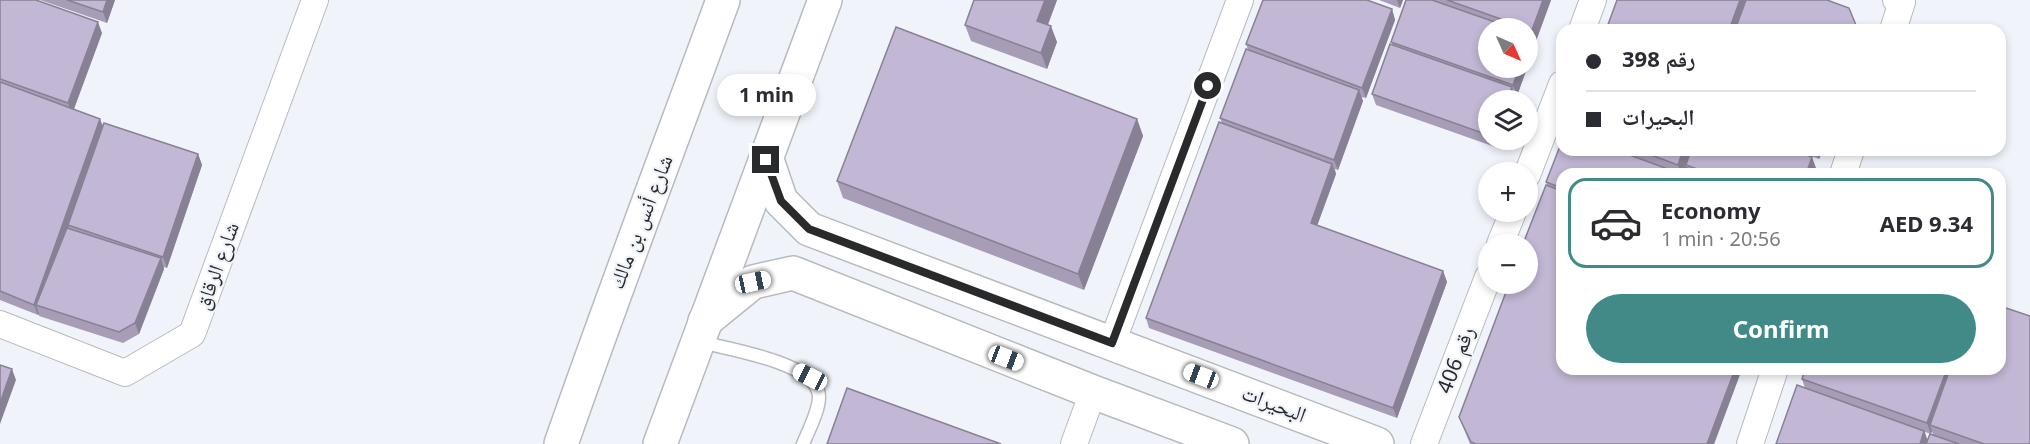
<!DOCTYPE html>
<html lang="en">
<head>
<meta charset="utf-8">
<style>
  :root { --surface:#fff; --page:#f2f2f3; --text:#2b2b33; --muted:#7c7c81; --line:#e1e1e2; --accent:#428a88 }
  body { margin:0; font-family:"Noto Sans","Noto Naskh Arabic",sans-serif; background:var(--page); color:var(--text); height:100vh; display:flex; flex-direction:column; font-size:22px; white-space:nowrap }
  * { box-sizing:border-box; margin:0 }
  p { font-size:20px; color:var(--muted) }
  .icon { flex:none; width:33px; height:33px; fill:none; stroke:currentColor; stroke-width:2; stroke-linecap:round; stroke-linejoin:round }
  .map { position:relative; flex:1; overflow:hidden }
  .panel { position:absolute; left:1556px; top:168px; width:450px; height:207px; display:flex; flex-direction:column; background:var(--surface); border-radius:18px; box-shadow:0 3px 9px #0003 }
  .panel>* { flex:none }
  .banner { position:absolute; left:1556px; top:24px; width:450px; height:132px; border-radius:18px; box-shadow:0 3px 9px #0003; display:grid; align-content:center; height:132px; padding:0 30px; background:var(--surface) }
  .needle { width:39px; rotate:135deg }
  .tools { position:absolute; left:1478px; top:18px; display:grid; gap:12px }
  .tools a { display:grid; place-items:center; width:60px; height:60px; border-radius:50%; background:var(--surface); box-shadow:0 3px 9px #0003; font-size:30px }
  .end { position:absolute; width:27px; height:27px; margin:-14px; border:8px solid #282a2c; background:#fff; box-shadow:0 0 0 3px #fff }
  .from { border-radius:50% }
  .bubble { position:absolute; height:42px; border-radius:21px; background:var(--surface); box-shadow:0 3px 9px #0003; font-size:20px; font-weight:700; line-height:42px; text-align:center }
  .car { position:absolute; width:18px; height:36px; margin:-18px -9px; border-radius:8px; box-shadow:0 0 4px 2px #0007; background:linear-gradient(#fff 24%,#345 0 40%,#fff 0 76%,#345 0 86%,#fff 0) }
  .banner b { display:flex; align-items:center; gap:21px; height:57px; font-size:22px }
  .banner b+b { border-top:2px solid var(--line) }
  .banner i { width:15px; height:15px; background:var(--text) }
  ul { padding:10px 0 0; list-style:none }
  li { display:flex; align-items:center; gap:18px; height:90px; margin:0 12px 9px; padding:0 18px; border:3px solid transparent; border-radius:18px }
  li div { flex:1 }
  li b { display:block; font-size:22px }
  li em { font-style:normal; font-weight:700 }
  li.on { border-color:var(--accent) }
  li>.icon { width:54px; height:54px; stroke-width:1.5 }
  .cta { display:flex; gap:12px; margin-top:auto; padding:12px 30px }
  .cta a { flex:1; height:69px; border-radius:36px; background:var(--accent); color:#fff; font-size:24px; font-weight:700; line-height:69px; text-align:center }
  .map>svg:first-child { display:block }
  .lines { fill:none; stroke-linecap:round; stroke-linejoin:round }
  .lane-casing { stroke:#b7bbc0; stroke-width:15 }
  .street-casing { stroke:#b7bbc0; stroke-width:28 }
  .secondary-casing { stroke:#b7bbc0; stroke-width:36 }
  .primary-casing { stroke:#b7bbc0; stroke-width:36 }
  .lane { stroke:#fff; stroke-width:12 }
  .street { stroke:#fff; stroke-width:26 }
  .secondary { stroke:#fff; stroke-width:33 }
  .primary { stroke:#fff; stroke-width:33 }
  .wall { fill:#a79db6; fill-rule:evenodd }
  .shaded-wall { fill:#888094 }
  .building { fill:#c2b7d4; stroke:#888094; stroke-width:1.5 }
  .route { stroke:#282a2c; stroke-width:8 }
  .labels { text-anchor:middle; stroke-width:4.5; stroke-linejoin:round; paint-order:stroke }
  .street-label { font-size:21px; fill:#282a2c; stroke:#f0f4fa }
</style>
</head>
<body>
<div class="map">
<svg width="2030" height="444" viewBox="0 0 2030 444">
  <rect width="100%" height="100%" fill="#f0f4fa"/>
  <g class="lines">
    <defs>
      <path id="lane" d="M701,342C728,349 809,362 818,391C823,404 808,431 803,444"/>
      <g id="street">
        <polyline points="1582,30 1593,0"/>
        <polyline points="1893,30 1902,2 1896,0"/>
        <polyline points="1843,174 1851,150"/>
        <polyline points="1527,175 1562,84"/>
        <polyline points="1500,244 1513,212"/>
        <polyline points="0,324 125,373 192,334 315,0"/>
        <polyline points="1112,343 1240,0"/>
        <polyline points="1074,444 1093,392"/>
        <polyline points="1424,444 1488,277"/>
        <polyline points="1750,444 1775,369"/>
      </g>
      <g id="secondary">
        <polyline points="767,160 781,201 809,229 1377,444"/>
        <polyline points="705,321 753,282 793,273 1093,392 1232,444"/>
      </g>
      <g id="primary">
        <path d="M561,444C613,295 669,148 723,0"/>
        <polyline points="660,444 825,0"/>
      </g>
    </defs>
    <use href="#lane" class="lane-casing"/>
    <use href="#street" class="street-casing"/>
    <use href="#secondary" class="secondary-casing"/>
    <use href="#primary" class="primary-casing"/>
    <use href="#lane" class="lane"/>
    <use href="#street" class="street"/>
    <use href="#secondary" class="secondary"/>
    <use href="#primary" class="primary"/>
  </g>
  <g class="wall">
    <polygon points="0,0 102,33 74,109 103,125 198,154 202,165 167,268 164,267 164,269 139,334 123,343 39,316 39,314 38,315 0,300"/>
    <polygon points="40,0 115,0 107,23"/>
    <polygon points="974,0 1057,0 1048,25 1057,42 1047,69 971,41 965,25"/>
    <polygon points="1379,0 1403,0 1400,8"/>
    <polygon points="1406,0 1551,0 1536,41 1532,39 1534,46 1527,67 1527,28 1488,28 1527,68 1517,96 1514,95 1516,98 1488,100 1488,140 1501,140 1498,148 1376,105 1372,94 1393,45 1391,42"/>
    <polygon points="1392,9 1395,20 1366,98 1361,97 1363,101 1338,170 1335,169 1336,174 1317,226 1443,271 1447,282 1397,418 1149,328 1146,318 1222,123 1220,118 1248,50 1246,44"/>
    <polygon points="1137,119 1143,136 1084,290 843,198 837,181"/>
    <polygon points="1562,150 1793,150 1816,168 1814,174 1562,174 1562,369 1742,369 1714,444 1470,444 1459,417 1547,185 1546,182"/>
    <polygon points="1795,150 1823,150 1819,159"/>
    <path d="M1802,379L2030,444H1776L1805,388ZM1932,431L1933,435L1927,439L1925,432L1931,434Z"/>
  </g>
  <g class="shaded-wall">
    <polygon points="107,0 115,0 107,23 103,12"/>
    <polygon points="1045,0 1057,0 1043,37 1037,21"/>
    <polygon points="1397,0 1403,0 1400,8"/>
    <polygon points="1543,0 1551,0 1536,41 1532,30"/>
    <polygon points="1740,0 1747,0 1737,30 1729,30"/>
    <polygon points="1392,9 1395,20 1366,98 1362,88"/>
    <polygon points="98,22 102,33 72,114 68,103"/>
    <polygon points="1051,26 1057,42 1047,69 1041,53"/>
    <polygon points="1530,35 1534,46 1527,67 1527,45"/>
    <polygon points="1519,68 1527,68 1517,96 1513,85"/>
    <polygon points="1512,87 1516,98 1515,100 1507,100"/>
    <polygon points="1359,90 1363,101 1338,170 1334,160"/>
    <polygon points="100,119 104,129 68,225 69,228 36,305 39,314 38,315 34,305"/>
    <polygon points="1137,119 1143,136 1084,290 1078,274"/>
    <polygon points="1494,140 1501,140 1498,148"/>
    <polygon points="1683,150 1691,150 1682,174 1681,174 1678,165"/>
    <polygon points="1816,150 1823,150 1819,159"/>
    <polygon points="198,154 202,165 167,268 163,257"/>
    <polygon points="1812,157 1816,168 1814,174 1806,174"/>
    <polygon points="1332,164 1336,174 1314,234 1311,223"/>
    <polygon points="161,258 164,269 139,334 135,323"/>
    <polygon points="1443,271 1447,282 1397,418 1393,408"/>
    <polygon points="12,369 16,380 0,424 0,403"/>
    <polygon points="1735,369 1742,369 1714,444 1707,444"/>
    <polygon points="1947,369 1955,369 1930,425 1932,431 1931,434 1927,423"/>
    <polygon points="1924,431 1928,442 1928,444 1920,444"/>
  </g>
  <g class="building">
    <polygon points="0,0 36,0 98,22 68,103 0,79"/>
    <polygon points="67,0 107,0 103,12"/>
    <polygon points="974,0 1045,0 1037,21 1051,26 1041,53 965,25"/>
    <polygon points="1263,0 1367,0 1392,9 1362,88 1246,44"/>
    <polygon points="1406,0 1432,0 1512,28 1488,28 1488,68 1519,68 1513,85 1391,42"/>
    <polygon points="1447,0 1543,0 1532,30"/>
    <polygon points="1617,0 1740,0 1729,30 1606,30"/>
    <polygon points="1746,0 1827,0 1849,8 1858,30 1735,30"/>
    <polygon points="896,27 1137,119 1078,274 837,181"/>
    <polygon points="1527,34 1530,35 1527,45"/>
    <polygon points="1390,44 1512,87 1507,100 1488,100 1488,135 1372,94"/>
    <polygon points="1246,49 1359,90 1334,160 1220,118"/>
    <polygon points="0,82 100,119 34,305 0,291"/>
    <polygon points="1219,122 1332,164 1311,223 1443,271 1393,408 1146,318"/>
    <polygon points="104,123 198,154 163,257 68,225"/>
    <polygon points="1562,141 1562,150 1616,150 1676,172 1675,174 1562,174 1562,188 1546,182"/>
    <polygon points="1638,150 1683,150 1678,165"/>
    <polygon points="1691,150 1793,150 1812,157 1806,174 1711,174 1686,165"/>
    <polygon points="1684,167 1704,174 1681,174"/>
    <polygon points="1546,185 1562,191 1562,369 1735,369 1707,444 1476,444 1471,442 1459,417 1509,284 1527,284 1527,244 1523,244"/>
    <polygon points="67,228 161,258 135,323 119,332 36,305"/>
    <polygon points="2000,306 2030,316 2030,444 1984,444 1930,425 1950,369 2000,369"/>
    <polygon points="0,365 12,369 0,403"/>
    <polygon points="1805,369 1947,369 1927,423 1802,379"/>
    <polygon points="1797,385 1924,431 1920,444 1776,444"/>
    <polygon points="847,388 1001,444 827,444"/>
    <polygon points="1930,434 1959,444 1926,444"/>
  </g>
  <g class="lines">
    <polyline class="route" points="766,160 781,201 809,229 1112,343 1208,86"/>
  </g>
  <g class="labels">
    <g class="street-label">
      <text transform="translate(641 222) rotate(-69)" y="7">شارع أنس بن مالك</text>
      <text transform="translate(217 266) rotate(-70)" y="7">شارع الرقاق</text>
      <text transform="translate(1456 360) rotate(-69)" y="7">رقم 406</text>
      <text transform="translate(1274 404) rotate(21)" y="7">البحيرات</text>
    </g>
  </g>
</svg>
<div class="tools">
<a><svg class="needle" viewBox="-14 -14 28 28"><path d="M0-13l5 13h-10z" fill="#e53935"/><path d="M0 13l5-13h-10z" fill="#7c7c81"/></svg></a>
<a><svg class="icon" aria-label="layers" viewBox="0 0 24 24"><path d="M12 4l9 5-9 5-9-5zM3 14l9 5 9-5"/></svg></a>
<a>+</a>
<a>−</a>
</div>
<i class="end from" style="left:1208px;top:86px"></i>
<i class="end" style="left:766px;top:160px"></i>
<div class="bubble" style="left:717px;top:74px;width:99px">1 min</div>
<i class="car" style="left:753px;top:282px;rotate:78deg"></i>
<i class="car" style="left:1006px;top:358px;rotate:111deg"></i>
<i class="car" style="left:1201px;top:376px;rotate:291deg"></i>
<i class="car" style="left:810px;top:377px;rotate:297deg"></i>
<div class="banner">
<b><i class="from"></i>رقم 398</b>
<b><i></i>البحيرات</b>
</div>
<section class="panel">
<ul>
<li class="on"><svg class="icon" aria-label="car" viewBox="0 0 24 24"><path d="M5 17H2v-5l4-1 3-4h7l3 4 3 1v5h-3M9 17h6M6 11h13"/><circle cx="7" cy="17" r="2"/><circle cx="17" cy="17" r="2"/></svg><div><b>Economy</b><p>1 min · 20:56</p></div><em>AED 9.34</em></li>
</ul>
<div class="cta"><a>Confirm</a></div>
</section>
</div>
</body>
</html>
